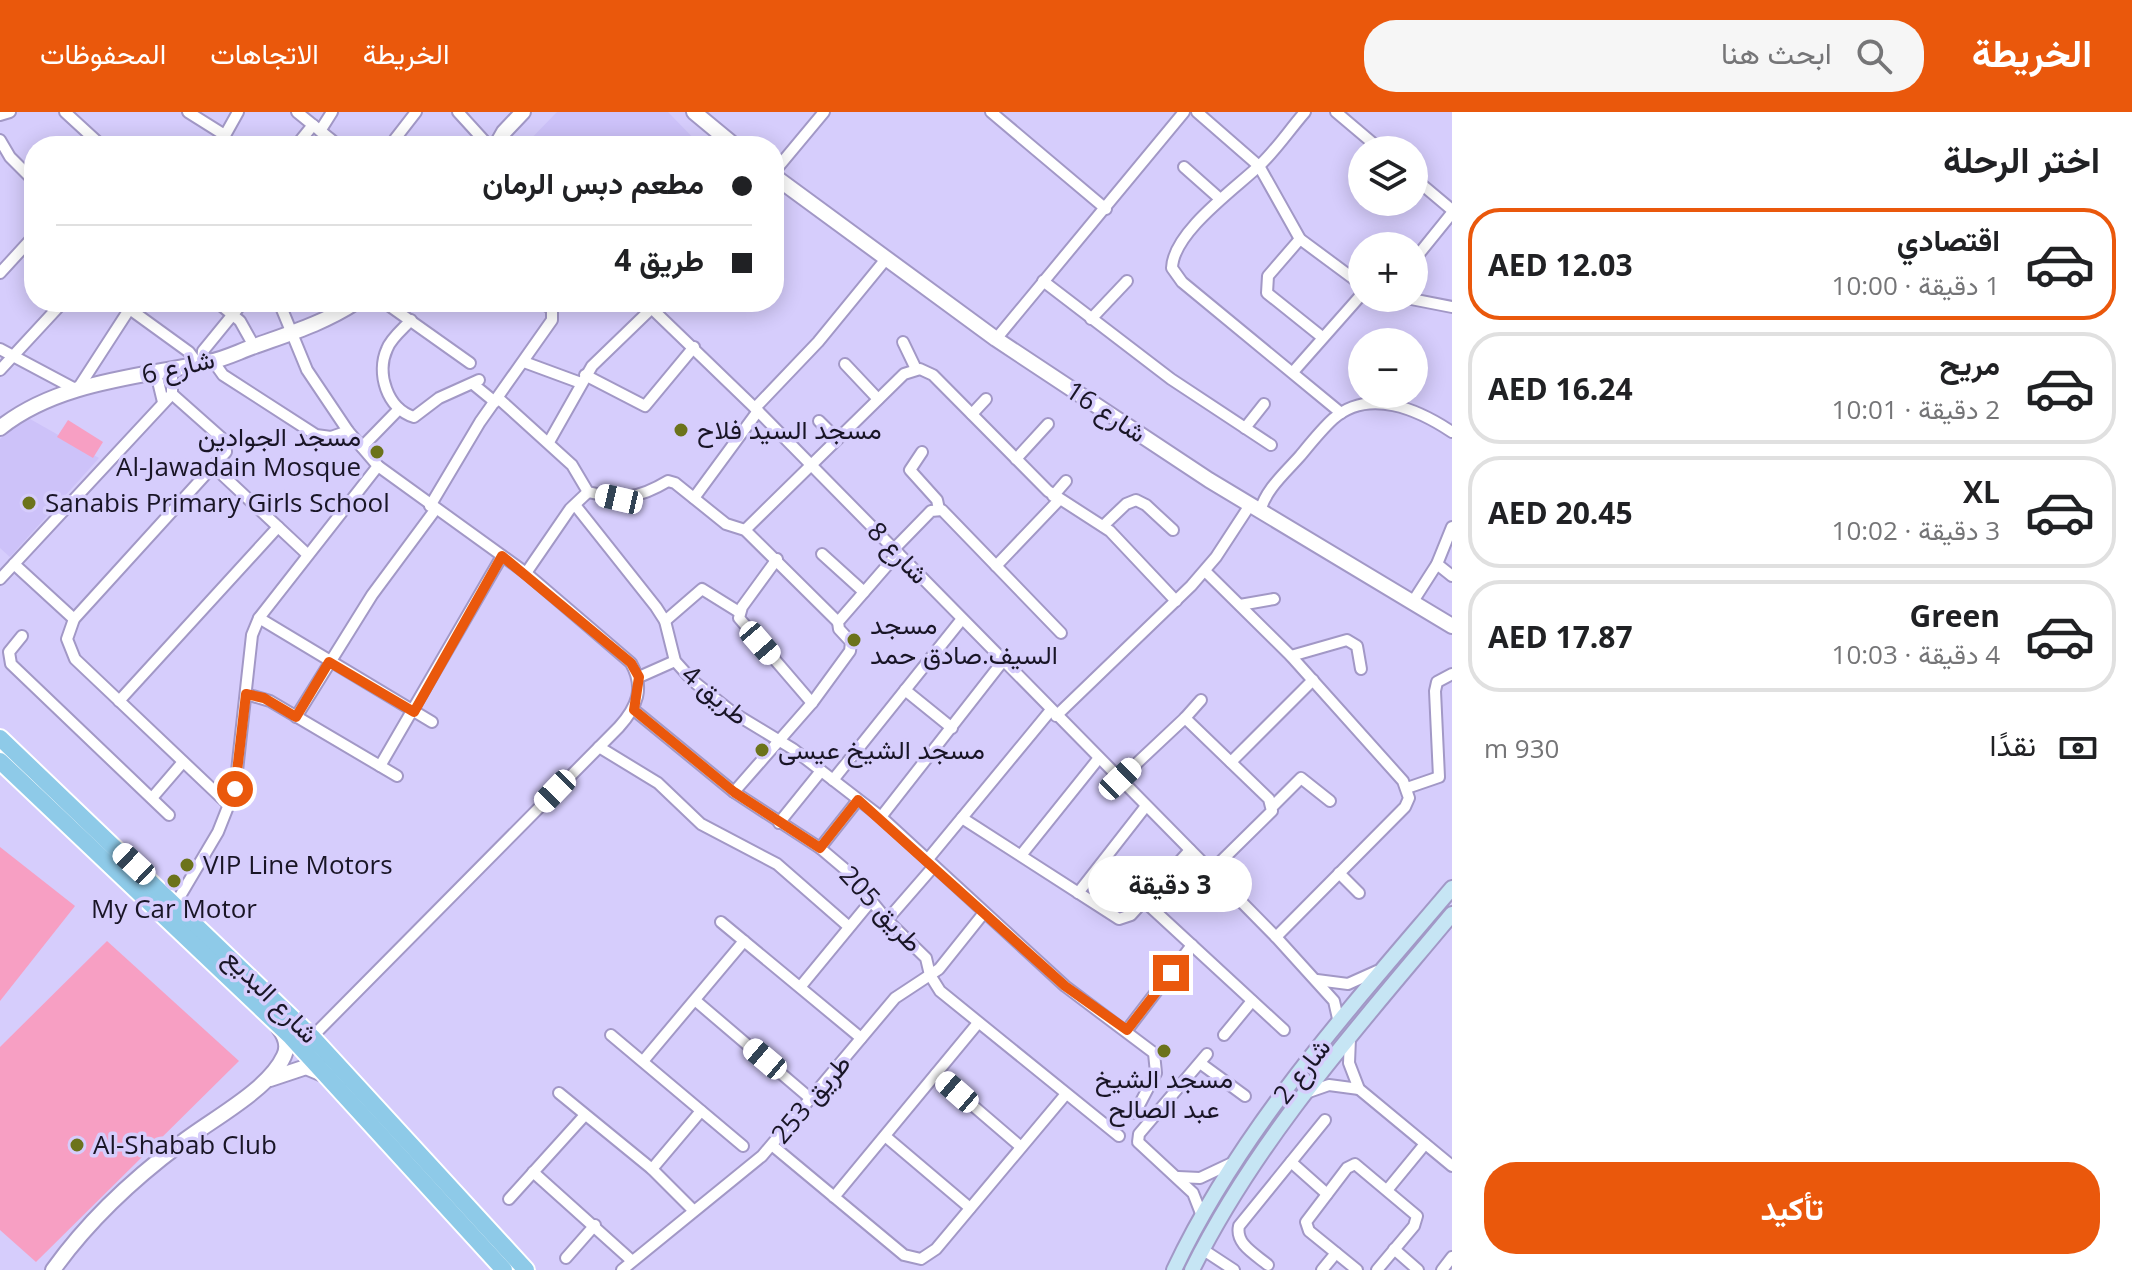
<!DOCTYPE html>
<html lang="ar">
<head>
<meta charset="utf-8">
<style>
  :root { --surface:#fff; --page:#f6f6f6; --text:#202124; --muted:#757577; --line:#e0e0e0; --accent:#ea580c }
  body { margin:0; font-family:"Open Sans",Vazirmatn,sans-serif; background:var(--page); color:var(--text); direction:rtl; height:100vh; display:flex; flex-direction:column; font-size:30px; white-space:nowrap }
  * { box-sizing:border-box; margin:0 }
  p { font-size:26px; color:var(--muted) }
  .icon { flex:none; width:44px; height:44px; fill:none; stroke:currentColor; stroke-width:2; stroke-linecap:round; stroke-linejoin:round }
  .map { position:relative; flex:1; overflow:hidden; direction:ltr }
  .details { display:flex; flex-direction:column; background:var(--surface); width:680px }
  .details>* { flex:none }
  .hud { position:absolute; left:24px; top:24px; width:760px; height:176px; border-radius:32px; box-shadow:0 4px 20px #0003; direction:rtl; display:grid; align-content:center; height:176px; padding:0 32px; background:var(--surface) }
  .buttons { position:absolute; left:1348px; top:24px; display:grid; gap:16px }
  .buttons a { display:grid; place-items:center; width:80px; height:80px; border-radius:50%; background:var(--surface); box-shadow:0 4px 20px #0003; font-size:40px }
  .end { position:absolute; width:36px; height:36px; margin:-18px; border:10px solid #ea580c; background:#fff; box-shadow:0 0 0 4px #fff }
  .from { border-radius:50% }
  .bubble { position:absolute; height:56px; border-radius:28px; background:var(--surface); box-shadow:0 4px 20px #0003; font-size:26px; font-weight:700; line-height:56px; text-align:center; direction:rtl }
  .car { position:absolute; width:24px; height:48px; margin:-24px -12px; border-radius:10px; box-shadow:0 0 6px 2px #0007; background:linear-gradient(#fff 24%,#345 0 40%,#fff 0 76%,#345 0 86%,#fff 0) }
  .hud b { display:flex; align-items:center; gap:28px; height:76px; font-size:30px }
  .hud b+b { border-top:2px solid var(--line) }
  .hud i { width:20px; height:20px; background:var(--text) }
  ul { padding:0; list-style:none }
  li { display:flex; align-items:center; gap:24px; height:112px; margin:0 16px 12px; padding:0 16px; border:4px solid var(--line); border-radius:32px }
  li div { flex:1 }
  li b { display:block; font-size:30px }
  li em { font-style:normal; font-weight:700 }
  li.on { border-color:var(--accent) }
  li>.icon { width:72px; height:72px; stroke-width:1.5 }
  h2 { padding:0 32px; font-size:36px; line-height:96px }
  .pay { display:flex; align-items:center; gap:20px; height:88px; padding:0 32px; font-size:30px }
  .pay p { margin-inline-start:auto }
  .cta { display:flex; gap:16px; margin-top:auto; padding:16px 32px }
  .cta a { flex:1; height:92px; border-radius:32px; background:var(--accent); color:#fff; font-size:32px; font-weight:700; line-height:92px; text-align:center }
  header { display:flex; align-items:center; gap:48px; box-sizing:border-box; height:112px; padding:0 40px; background:var(--accent); color:#fff }
  header strong { font-size:38px }
  nav { display:flex; gap:44px; margin-inline-start:auto; font-size:28px }
  .search { width:560px; height:72px; background:var(--page); display:flex; align-items:center; gap:20px; box-sizing:border-box; padding:0 28px; border-radius:32px; color:var(--muted); font-size:30px }
  main { display:flex; flex:1; min-height:0 }
  .map>svg:first-child { display:block }
  .built { fill:#cdc2f9 }
  .green { fill:#f79fc3 }
  .lines { fill:none; stroke-linecap:round; stroke-linejoin:round }
  .minor-casing { stroke:#a298c6; stroke-width:14 }
  .tertiary-casing { stroke:#a298c6; stroke-width:18 }
  .secondary-casing { stroke:#a298c6; stroke-width:18 }
  .primary-casing { stroke:#fff; stroke-width:20 }
  .minor { stroke:#fff; stroke-width:10 }
  .tertiary { stroke:#fff; stroke-width:14 }
  .secondary { stroke:#c6e5f4; stroke-width:14 }
  .primary { stroke:#8ecae8; stroke-width:16 }
  .route { stroke:#ea580c; stroke-width:10 }
  .poi-dot { fill:#6c731b; stroke:#d6cdfc; stroke-width:3 }
  .labels { text-anchor:middle; stroke-width:7; stroke-linejoin:round; paint-order:stroke }
  .street-label { font-size:26px; fill:#191526; stroke:#d6cdfc }
  .poi-label { font-size:26px; fill:#191526; stroke:#d6cdfc; text-anchor:start }
</style>
</head>
<body>
<header>
<strong>الخريطة</strong>
<div class="search"><svg class="icon" aria-label="search" viewBox="0 0 24 24"><circle cx="10" cy="10" r="6"/><path d="M15 15l6 6"/></svg>ابحث هنا</div>
<nav><a>الخريطة</a><a>الاتجاهات</a><a>المحفوظات</a></nav>
</header>
<main>
<section class="details">
<h2>اختر الرحلة</h2>
<ul>
<li class="on"><svg class="icon" aria-label="car" viewBox="0 0 24 24"><path d="M5 17H2v-5l4-1 3-4h7l3 4 3 1v5h-3M9 17h6M6 11h13"/><circle cx="7" cy="17" r="2"/><circle cx="17" cy="17" r="2"/></svg><div><b>اقتصادي</b><p>1 دقيقة · 10:00</p></div><em>AED 12.03</em></li>
<li><svg class="icon" aria-label="car" viewBox="0 0 24 24"><path d="M5 17H2v-5l4-1 3-4h7l3 4 3 1v5h-3M9 17h6M6 11h13"/><circle cx="7" cy="17" r="2"/><circle cx="17" cy="17" r="2"/></svg><div><b>مريح</b><p>2 دقيقة · 10:01</p></div><em>AED 16.24</em></li>
<li><svg class="icon" aria-label="car" viewBox="0 0 24 24"><path d="M5 17H2v-5l4-1 3-4h7l3 4 3 1v5h-3M9 17h6M6 11h13"/><circle cx="7" cy="17" r="2"/><circle cx="17" cy="17" r="2"/></svg><div><b>XL</b><p>3 دقيقة · 10:02</p></div><em>AED 20.45</em></li>
<li><svg class="icon" aria-label="car" viewBox="0 0 24 24"><path d="M5 17H2v-5l4-1 3-4h7l3 4 3 1v5h-3M9 17h6M6 11h13"/><circle cx="7" cy="17" r="2"/><circle cx="17" cy="17" r="2"/></svg><div><b>Green</b><p>4 دقيقة · 10:03</p></div><em>AED 17.87</em></li>
</ul>
<div class="pay"><svg class="icon" aria-label="cash" viewBox="0 0 24 24"><path d="M3 7h18v10H3z"/><circle cx="12" cy="12" r="2"/></svg>نقدًا<p>930 m</p></div>
<div class="cta"><a>تأكيد</a></div>
</section>
<div class="map">
<svg width="1452" height="1158" viewBox="0 0 1452 1158">
  <rect width="100%" height="100%" fill="#d6cdfc"/>
  <g class="built">
    <polygon points="557,0 668,0 698,31 695,34 524,34"/>
    <polygon points="23,303 99,346 10,445 0,436 0,327"/>
  </g>
  <g class="green">
    <polygon points="68,308 103,330 93,346 57,325"/>
    <polygon points="0,735 75,794 0,889"/>
    <polygon points="107,829 239,949 36,1150 0,1118 0,935"/>
  </g>
  <g class="lines">
    <defs>
      <g id="minor">
        <polyline points="65,0 102,34"/>
        <polyline points="188,0 223,22"/>
        <polyline points="297,0 339,34"/>
        <polyline points="458,0 489,34"/>
        <polyline points="991,0 1106,97"/>
        <polyline points="1197,0 1259,54 1300,127 1362,173"/>
        <path d="M1305,0C1290,17 1277,37 1260,53C1236,76 1173,120 1172,156L1182,170L1341,301"/>
        <polyline points="1336,0 1381,38"/>
        <polyline points="0,3 10,0"/>
        <polyline points="320,19 332,0"/>
        <polyline points="395,27 416,0"/>
        <polyline points="0,28 10,45 34,69"/>
        <polyline points="219,34 238,0"/>
        <polyline points="296,34 313,13"/>
        <polyline points="1184,55 1219,86"/>
        <polyline points="774,60 824,0"/>
        <polyline points="1414,66 1452,98"/>
        <polyline points="1300,127 1268,164 1267,181 1322,225"/>
        <polyline points="1414,148 1452,101"/>
        <polyline points="0,161 34,124"/>
        <polyline points="1043,169 1171,267 1271,333"/>
        <polyline points="1406,186 1452,195"/>
        <polyline points="120,190 189,240 198,252"/>
        <polyline points="217,190 240,209 254,234"/>
        <path d="M279,190L307,258L348,319L378,354L526,461L631,551C645,576 637,595 619,615L312,925"/>
        <polyline points="384,190 470,251"/>
        <polyline points="645,190 758,299 1276,825 1334,889 1339,911"/>
        <polyline points="1091,207 1127,169"/>
        <path d="M411,208C404,216 391,226 387,237C376,261 387,297 414,305L439,286L479,268"/>
        <polyline points="996,227 1184,0"/>
        <polyline points="903,230 916,257"/>
        <polyline points="0,237 77,278 134,190"/>
        <polyline points="213,249 223,263 316,323 331,325 348,319"/>
        <polyline points="524,250 581,271"/>
        <polyline points="202,252 203,239 243,190"/>
        <polyline points="845,252 878,287"/>
        <polyline points="0,258 63,190"/>
        <polyline points="1293,260 1362,182"/>
        <polyline points="156,261 163,290"/>
        <polyline points="585,263 645,294 694,235"/>
        <polyline points="473,272 495,290"/>
        <polyline points="172,282 225,329 226,340 74,507 67,527 75,547 229,693"/>
        <path d="M498,286L572,353L588,380C622,388 638,387 668,369L675,371L726,412L745,418L838,510"/>
        <polyline points="755,296 818,230 886,147"/>
        <polyline points="972,302 986,287"/>
        <polyline points="819,309 837,327"/>
        <polyline points="1245,316 1264,292"/>
        <polyline points="549,330 592,254 651,197"/>
        <polyline points="362,335 399,297"/>
        <polyline points="922,340 910,358 937,388 939,397"/>
        <polyline points="1016,347 1048,312"/>
        <polyline points="214,355 307,442"/>
        <polyline points="1053,384 1066,369"/>
        <polyline points="694,386 758,299"/>
        <polyline points="575,393 656,495 665,509 675,549 693,569 732,600 793,637 881,705 1065,874 1154,941 1156,961 1135,1001"/>
        <polyline points="430,394 480,310 552,208 552,197 541,190"/>
        <path d="M1260,399C1266,377 1285,361 1300,344C1310,332 1321,318 1333,307C1369,275 1419,298 1452,320"/>
        <polyline points="1103,414 1126,392 1136,388 1146,393 1173,418"/>
        <polyline points="745,418 904,262 920,257 933,263 1048,379 1110,419 1176,489"/>
        <polyline points="894,437 931,399 942,398 1061,521"/>
        <polyline points="822,442 864,480"/>
        <polyline points="777,447 742,495 739,506 812,591"/>
        <polyline points="14,452 74,507"/>
        <polyline points="1437,452 1452,464"/>
        <polyline points="996,454 1059,388"/>
        <polyline points="1205,459 1291,544 1403,669 1409,686 1405,695 1276,825"/>
        <polyline points="526,461 570,397 588,380"/>
        <polyline points="0,467 172,282 172,257"/>
        <polyline points="1412,491 1437,452 1452,415"/>
        <polyline points="1240,493 1274,487"/>
        <polyline points="259,506 432,610"/>
        <polyline points="665,509 702,477 739,500"/>
        <polyline points="22,524 9,540 11,552 169,703"/>
        <polyline points="1291,544 1347,528 1357,534 1361,557"/>
        <polyline points="639,565 675,549"/>
        <polyline points="905,578 952,616"/>
        <polyline points="246,582 270,589 397,664"/>
        <polyline points="119,589 278,415"/>
        <polyline points="634,598 734,680 820,736 846,758 887,808 926,846 930,863 940,879 1119,1024"/>
        <polyline points="1056,604 1191,474 1216,445 1250,393"/>
        <polyline points="296,605 372,483 435,398"/>
        <polyline points="1185,606 1201,588"/>
        <polyline points="599,635 658,671 701,712 777,752 848,814"/>
        <polyline points="1231,650 1313,568"/>
        <polyline points="380,654 502,444"/>
        <polyline points="1120,667 1185,606 1269,687 1272,699 1211,759"/>
        <polyline points="833,668 962,507"/>
        <polyline points="1407,676 1439,665 1435,579 1437,570 1452,562"/>
        <polyline points="734,680 812,591 850,539 851,530 839,517 838,510 898,441"/>
        <polyline points="152,686 183,650"/>
        <polyline points="1273,694 1301,666 1330,689"/>
        <polyline points="881,705 1003,549"/>
        <polyline points="962,706 1119,807 1131,803 1190,738"/>
        <polyline points="779,711 821,659"/>
        <polyline points="820,736 858,688"/>
        <polyline points="1022,742 1099,646"/>
        <polyline points="928,747 1051,598"/>
        <polyline points="1339,761 1359,781"/>
        <polyline points="1078,781 1146,694"/>
        <polyline points="1144,789 1284,918"/>
        <polyline points="176,791 218,720 235,677 252,523 259,506 378,354"/>
        <polyline points="887,808 934,754"/>
        <polyline points="721,810 861,926"/>
        <polyline points="1317,868 1348,872 1377,859"/>
        <polyline points="801,874 871,789"/>
        <polyline points="696,889 811,987"/>
        <polyline points="1127,918 1192,833"/>
        <polyline points="611,923 743,1034"/>
        <polyline points="1224,923 1252,889"/>
        <polyline points="1350,926 1349,951 1359,977 1452,1054"/>
        <polyline points="644,948 744,829"/>
        <polyline points="1200,951 1245,984"/>
        <polyline points="936,962 1021,1035"/>
        <polyline points="559,981 652,1057 693,1098"/>
        <polyline points="1306,981 1329,973 1359,977"/>
        <polyline points="885,1024 970,1096"/>
        <polyline points="773,1034 904,1143 921,1147 936,1137 1066,982"/>
        <polyline points="1291,1050 1327,1082"/>
        <polyline points="652,1057 701,999"/>
        <polyline points="533,1060 631,1148"/>
        <polyline points="1178,1065 1200,1066 1234,1050"/>
        <polyline points="1388,1077 1425,1032"/>
        <polyline points="834,1085 978,911"/>
        <polyline points="509,1087 585,1003"/>
        <polyline points="1202,1104 1193,1081 1138,1030 1139,1022 1207,942"/>
        <polyline points="1202,1137 1234,1158"/>
        <polyline points="1394,1137 1418,1158"/>
        <polyline points="566,1146 595,1113"/>
        <path d="M1268,1153C1255,1142 1235,1132 1239,1114L1325,1008"/>
        <polyline points="622,1158 762,1044 895,886 939,857 983,802"/>
        <polyline points="1322,1158 1336,1141"/>
        <polyline points="1357,1158 1309,1119 1306,1110 1347,1056 1355,1052 1417,1104 1414,1114 1377,1158"/>
        <polyline points="1442,1158 1452,1145"/>
      </g>
      <g id="tertiary">
        <polyline points="694,0 735,34"/>
        <polyline points="496,34 504,20 523,0"/>
        <polyline points="774,64 996,227 1209,368 1452,514"/>
        <path d="M0,316C57,270 139,265 209,250C225,247 240,239 255,234C291,221 324,211 356,190"/>
        <polyline points="270,967 306,955 325,963"/>
        <path d="M53,1158C88,1109 132,1068 180,1032C210,1008 268,979 284,944C289,934 285,924 279,916"/>
      </g>
      <g id="secondary">
        <path d="M1174,1158C1241,1016 1351,895 1452,776"/>
        <path d="M1192,1158C1258,1025 1358,915 1452,802"/>
      </g>
      <g id="primary">
        <polyline points="0,626 312,925 526,1158"/>
        <polyline points="0,649 291,925 504,1158"/>
      </g>
    </defs>
    <use href="#minor" class="minor-casing"/>
    <use href="#tertiary" class="tertiary-casing"/>
    <use href="#secondary" class="secondary-casing"/>
    <use href="#primary" class="primary-casing"/>
    <use href="#minor" class="minor"/>
    <use href="#tertiary" class="tertiary"/>
    <use href="#secondary" class="secondary"/>
    <use href="#primary" class="primary"/>
  </g>
  <g class="lines">
    <polyline class="route" points="235,677 246,582 264,586 296,605 329,550 414,600 502,444 631,551 639,565 634,598 734,680 820,736 858,688 1065,874 1127,918 1171,861"/>
  </g>
  <g class="poi-dot">
    <circle cx="681" cy="318" r="8"/>
    <circle cx="377" cy="340" r="8"/>
    <circle cx="29" cy="391" r="8"/>
    <circle cx="854" cy="528" r="8"/>
    <circle cx="762" cy="638" r="8"/>
    <circle cx="187" cy="753" r="8"/>
    <circle cx="174" cy="769" r="8"/>
    <circle cx="1164" cy="939" r="8"/>
    <circle cx="77" cy="1033" r="8"/>
  </g>
  <g class="labels">
    <g class="street-label">
      <text transform="translate(178 255) rotate(-13)" y="9">شارع 6</text>
      <text transform="translate(1106 300) rotate(33)" y="9">شارع 16</text>
      <text transform="translate(898 441) rotate(46)" y="9">شارع 8</text>
      <text transform="translate(715 583) rotate(40)" y="9">طريق 4</text>
      <text transform="translate(881 797) rotate(47)" y="9">طريق 205</text>
      <text transform="translate(271 884) rotate(45)" y="9">شارع البديع</text>
      <text transform="translate(1302 959) rotate(-52)" y="9">شارع 2</text>
      <text transform="translate(811 987) rotate(-50)" y="9">طريق 253</text>
    </g>
    <g class="poi-label">
      <text x="697" y="327">مسجد السيد فلاح</text>
      <text x="361" y="334" text-anchor="end">مسجد الجوادين<tspan x="361" dy="30">Al-Jawadain Mosque</tspan></text>
      <text x="45" y="400">Sanabis Primary Girls School</text>
      <text x="870" y="522">مسجد<tspan x="870" dy="30">السيف.صادق حمد</tspan></text>
      <text x="778" y="647">مسجد الشيخ عيسى</text>
      <text x="203" y="762">VIP Line Motors</text>
      <text x="174" y="806" text-anchor="middle">My Car Motor</text>
      <text x="1164" y="976" text-anchor="middle">مسجد الشيخ<tspan x="1164" dy="30">عبد الصالح</tspan></text>
      <text x="93" y="1042">Al-Shabab Club</text>
    </g>
  </g>
</svg>
<div class="buttons">
<a><svg class="icon" aria-label="layers" viewBox="0 0 24 24"><path d="M12 4l9 5-9 5-9-5zM3 14l9 5 9-5"/></svg></a>
<a>+</a>
<a>−</a>
</div>
<i class="end from" style="left:235px;top:677px"></i>
<i class="end" style="left:1171px;top:861px"></i>
<div class="bubble" style="left:1088px;top:744px;width:164px">3 دقيقة</div>
<i class="car" style="left:619px;top:387px;rotate:283deg"></i>
<i class="car" style="left:760px;top:531px;rotate:139deg"></i>
<i class="car" style="left:1120px;top:667px;rotate:46deg"></i>
<i class="car" style="left:555px;top:679px;rotate:224deg"></i>
<i class="car" style="left:134px;top:752px;rotate:313deg"></i>
<i class="car" style="left:765px;top:947px;rotate:310deg"></i>
<i class="car" style="left:957px;top:980px;rotate:311deg"></i>
<div class="hud">
<b><i class="from"></i>مطعم دبس الرمان</b>
<b><i></i>طريق 4</b>
</div>
</div>
</main>
</body>
</html>
